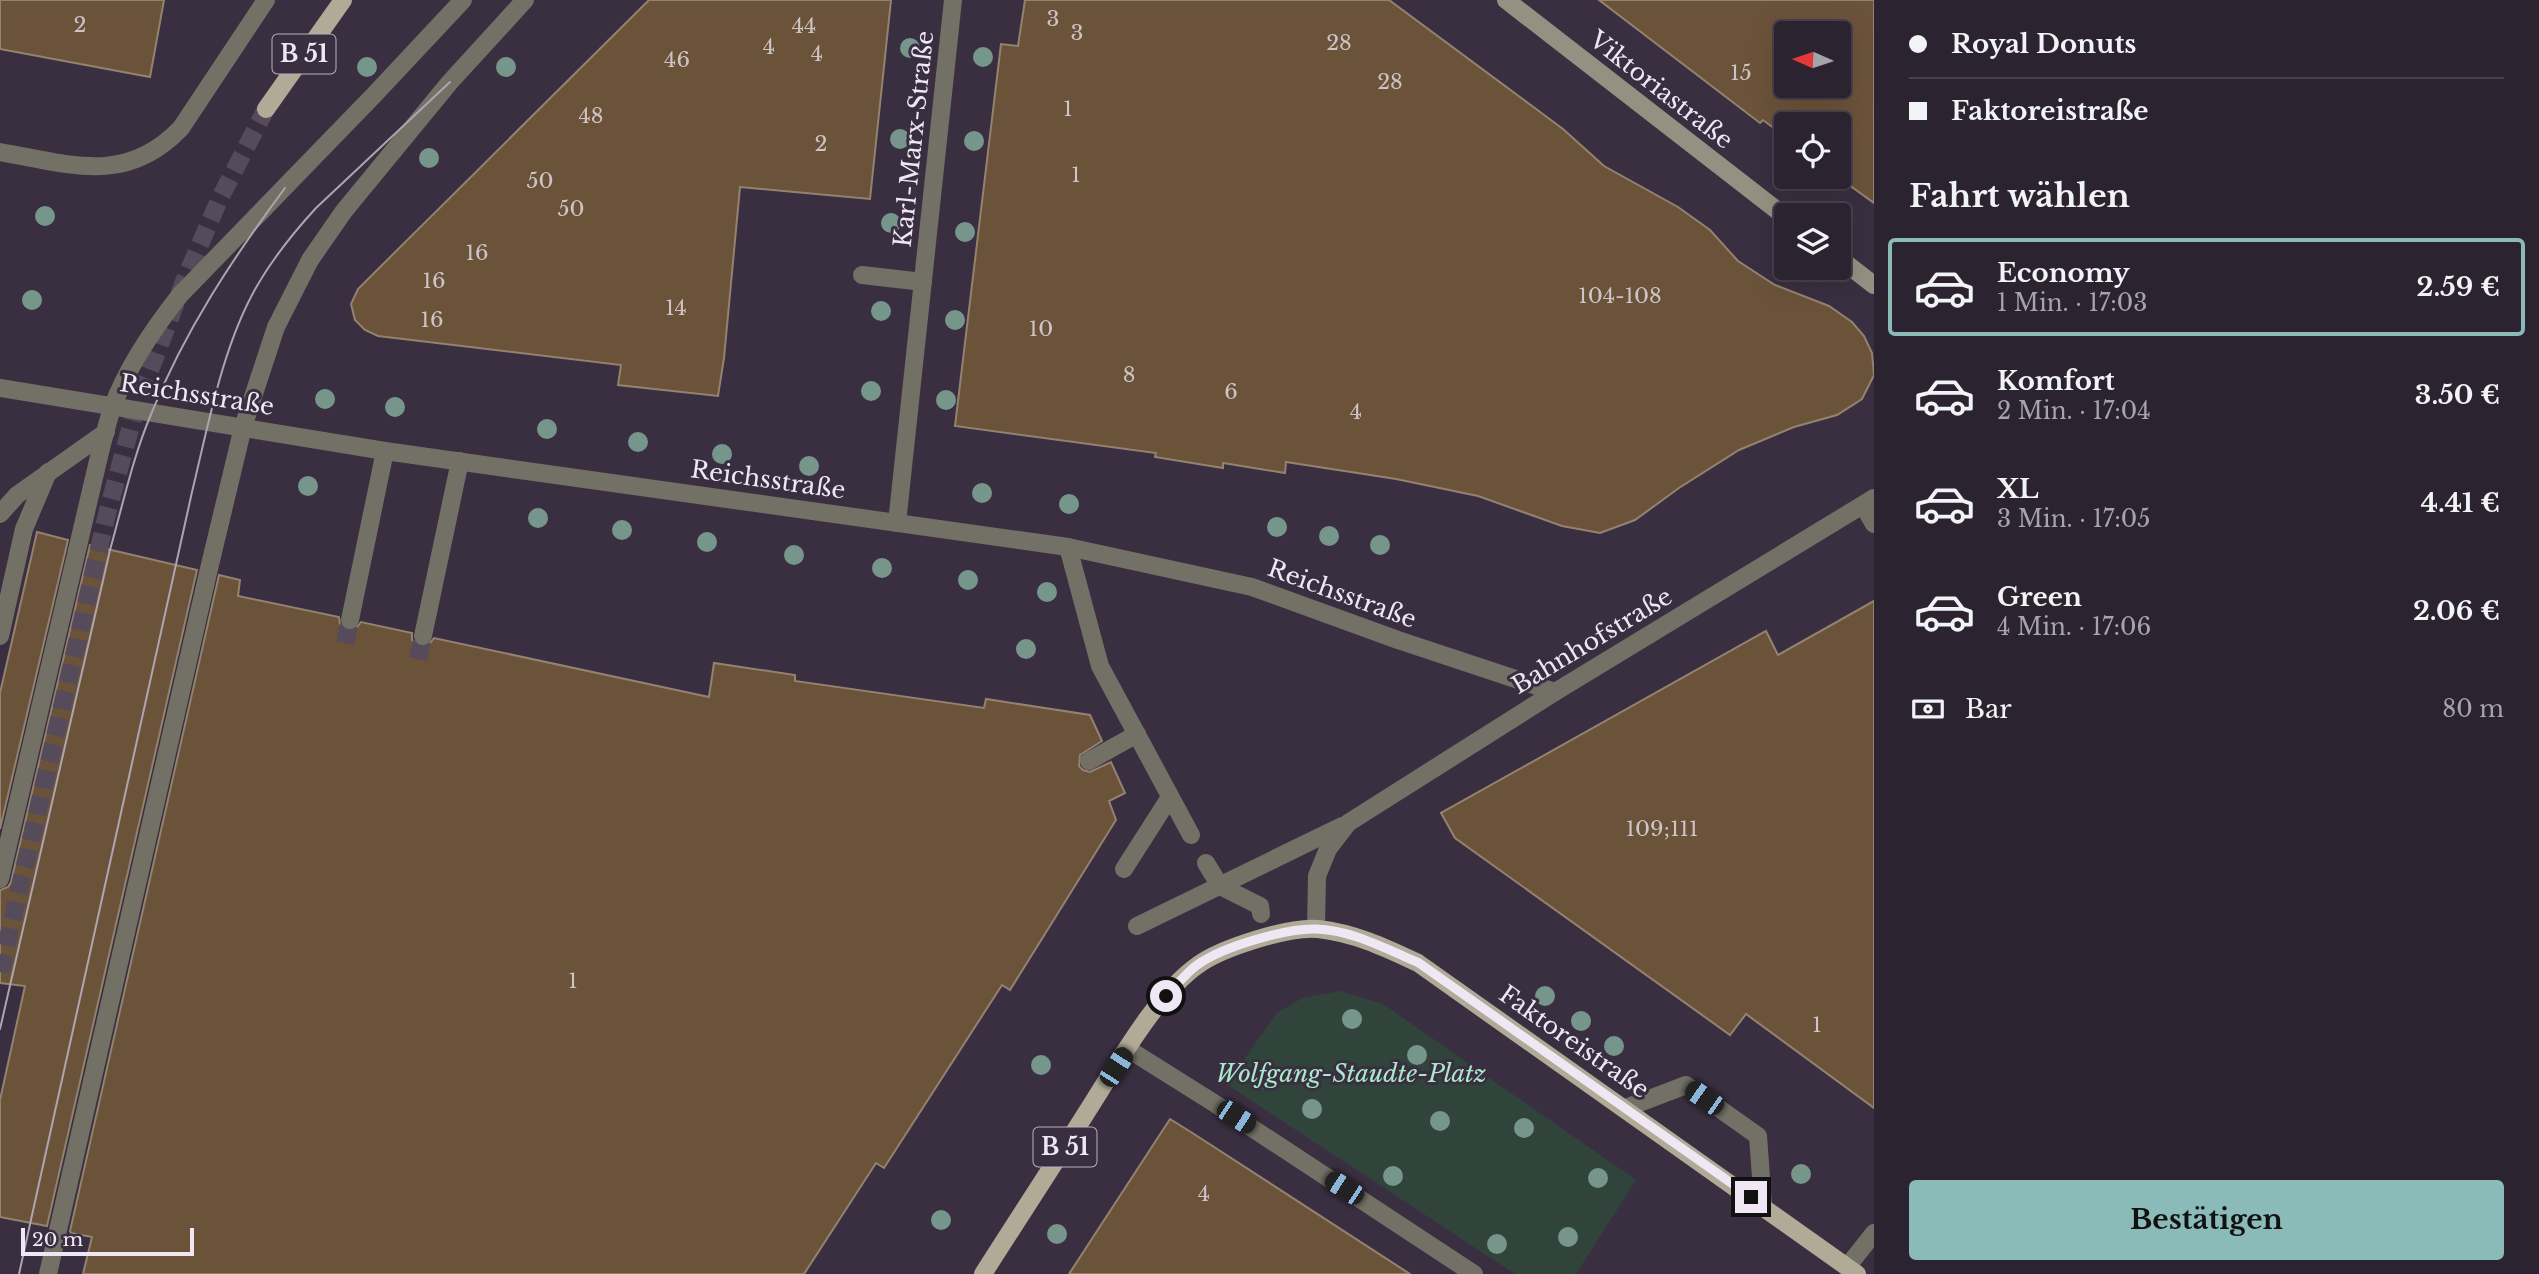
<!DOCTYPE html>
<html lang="de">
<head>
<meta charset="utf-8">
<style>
  :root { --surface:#2c2330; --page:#342b38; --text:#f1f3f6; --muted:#a6a4ab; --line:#48404c; --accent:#8bbbb9 }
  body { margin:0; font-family:"Libre Baskerville",serif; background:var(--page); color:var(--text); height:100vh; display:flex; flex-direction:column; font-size:26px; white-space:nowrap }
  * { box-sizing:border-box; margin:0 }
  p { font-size:23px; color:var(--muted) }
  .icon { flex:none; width:38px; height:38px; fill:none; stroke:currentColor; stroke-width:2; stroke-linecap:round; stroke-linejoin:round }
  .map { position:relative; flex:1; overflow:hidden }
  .side { display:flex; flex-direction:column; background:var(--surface); width:665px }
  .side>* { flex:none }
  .banner { display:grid; align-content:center; height:154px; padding:0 35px; background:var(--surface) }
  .needle { width:46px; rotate:273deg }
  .fabs { position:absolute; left:1774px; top:21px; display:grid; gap:14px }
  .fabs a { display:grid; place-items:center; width:77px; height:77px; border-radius:7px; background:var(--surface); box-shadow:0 7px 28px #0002,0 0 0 2px var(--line); font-size:35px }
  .scale { position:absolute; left:21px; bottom:18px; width:173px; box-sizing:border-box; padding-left:7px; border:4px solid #efe8f4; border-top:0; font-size:19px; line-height:24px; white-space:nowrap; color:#efe8f4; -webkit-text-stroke:5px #3a2f40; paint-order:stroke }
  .end { position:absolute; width:32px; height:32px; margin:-16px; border:9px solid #efe8f4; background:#111; box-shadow:0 0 0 4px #111 }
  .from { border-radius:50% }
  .car { position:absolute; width:21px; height:42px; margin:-21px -10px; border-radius:9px; box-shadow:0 0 5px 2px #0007; background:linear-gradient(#222 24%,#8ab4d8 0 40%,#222 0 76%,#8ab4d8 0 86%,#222 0) }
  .banner b { display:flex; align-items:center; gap:24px; height:66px; font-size:26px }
  .banner b+b { border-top:2px solid var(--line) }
  .banner i { width:18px; height:18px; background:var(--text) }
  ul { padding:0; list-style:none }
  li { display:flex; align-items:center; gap:21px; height:98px; margin:0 14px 10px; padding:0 21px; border:4px solid transparent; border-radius:7px }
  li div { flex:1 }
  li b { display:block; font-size:26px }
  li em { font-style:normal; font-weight:800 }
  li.active { border-color:var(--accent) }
  li>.icon { width:63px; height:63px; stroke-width:1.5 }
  h2 { padding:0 35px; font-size:32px; line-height:84px }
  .pay { display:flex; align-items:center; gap:18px; height:77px; padding:0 35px; font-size:26px }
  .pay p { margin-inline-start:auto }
  .action { display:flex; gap:14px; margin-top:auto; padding:14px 35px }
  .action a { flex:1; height:80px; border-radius:7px; background:var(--accent); color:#111; font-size:28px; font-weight:800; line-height:80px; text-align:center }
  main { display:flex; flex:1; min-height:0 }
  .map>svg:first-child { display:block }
  .green { fill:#30443b }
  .building { fill:#6b533a; stroke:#938270; stroke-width:2; fill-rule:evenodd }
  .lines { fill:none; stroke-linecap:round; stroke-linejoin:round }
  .pedestrian-tunnel { stroke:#554b5b; stroke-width:18; stroke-dasharray:18 9; stroke-linecap:butt }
  .primary-tunnel { stroke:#554b5b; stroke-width:18; stroke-dasharray:18 9; stroke-linecap:butt }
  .service { stroke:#737066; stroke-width:18 }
  .pedestrian { stroke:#737066; stroke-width:18 }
  .minor { stroke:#737066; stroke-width:18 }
  .secondary { stroke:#959182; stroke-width:18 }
  .primary { stroke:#b0aa97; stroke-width:18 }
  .tram { stroke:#ada5b2; stroke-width:2 }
  .tree { fill:#76958b }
  .route { stroke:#efe8f4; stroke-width:9 }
  .labels { text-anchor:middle; stroke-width:6; stroke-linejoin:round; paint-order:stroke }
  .number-label { font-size:21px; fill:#cec3c6 }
  .shield { fill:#3a2f40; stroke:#b9b0be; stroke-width:2 }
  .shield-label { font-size:23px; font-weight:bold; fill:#efe8f4 }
  .street-label { font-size:24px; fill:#efe8f4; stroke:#3a2f40 }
  .park-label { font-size:24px; font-style:italic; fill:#a7e9c9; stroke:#3a2f40 }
</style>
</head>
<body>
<main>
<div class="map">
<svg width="1874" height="1274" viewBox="0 0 1874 1274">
  <rect width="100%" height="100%" fill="#3a2f40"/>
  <polygon class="green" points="1341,991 1383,1004 1636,1180 1576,1274 1515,1274 1226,1084 1277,1013 1302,998"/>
  <g class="building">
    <polygon points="0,0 164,0 150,77 0,49"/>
    <polygon points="649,0 891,0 870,199 740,187 724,358 718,396 618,385 621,365 378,336 365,330 355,320 351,304 358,289"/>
    <polygon points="1025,0 1389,0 1563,129 1604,166 1678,207 1710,230 1738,261 1775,285 1829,306 1852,322 1864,336 1872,353 1874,375 1862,399 1837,415 1794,427 1739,450 1679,488 1635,520 1600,533 1562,526 1478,496 1396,479 1286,462 1285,473 1223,463 1223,468 1155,457 1156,453 955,426 1001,44 1018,46"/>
    <path d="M1599,0H1874V203L1838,177L1839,124H1787V138L1763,120L1760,123ZM1787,33H1839V86H1787Z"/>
    <polygon points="37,532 68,540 0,829 0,693"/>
    <polygon points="90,545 197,570 47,1226 0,1217 0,1100 25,986 0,983 0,890 8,887 11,882"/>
    <polygon points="219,575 240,580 238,596 339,617 340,624 347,631 354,631 361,622 412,633 412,640 420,647 427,647 434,638 709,697 714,663 795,675 795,681 984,708 986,699 1090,715 1102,741 1080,755 1079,766 1083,770 1090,772 1111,762 1125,793 1109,801 1116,820 1010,990 1002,985 884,1168 876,1163 804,1274 83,1274 92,1237 71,1233 70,1231"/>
    <polygon points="1874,601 1874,1108 1746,1014 1730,1035 1455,838 1441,813 1766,631 1778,655"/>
    <polygon points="1170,1119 1194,1134 1410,1274 1069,1274"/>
  </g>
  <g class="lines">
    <g class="pedestrian-tunnel">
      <polyline points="345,643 350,620"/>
      <polyline points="418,659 423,636"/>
    </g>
    <polyline class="primary-tunnel" points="0,972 107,514 136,407 185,279 220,198 266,109"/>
    <g class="service">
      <polyline points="0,514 17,495 106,432"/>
      <polyline points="0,636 24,529 48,472"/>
      <path d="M0,879L101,448C105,434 108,419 113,406C128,365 154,328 180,295L374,95L463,0"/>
      <polyline points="1128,1049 1214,1103 1474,1274"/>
      <polyline points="1626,1108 1686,1085 1758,1136 1763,1205"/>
      <polyline points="48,1274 208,573 243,427 276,327 310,260 344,211 450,82 525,0"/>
    </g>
    <g class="pedestrian">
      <polyline points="862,275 923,282"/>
      <polyline points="0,388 385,451 1068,547 1252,587 1398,640 1555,692"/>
      <polyline points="1863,505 1874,524"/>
      <polyline points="897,523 953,0"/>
      <polyline points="1068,547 1100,666 1191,835"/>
      <polyline points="350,620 385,451"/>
      <polyline points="423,636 460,461"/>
      <polyline points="1089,761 1137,734"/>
      <polyline points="1206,863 1220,886 1260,906 1261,914"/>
      <polyline points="1124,869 1170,797"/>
      <polyline points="1137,926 1342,826"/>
      <polyline points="1316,929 1317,876 1328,849 1348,823 1555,692 1874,498"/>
    </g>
    <g class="minor">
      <path d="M0,152C69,164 126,186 181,128L266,0"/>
      <polyline points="1847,1267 1874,1233"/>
    </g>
    <g class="secondary">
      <polyline points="1506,0 1787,218"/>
      <polyline points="1839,258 1874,285"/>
    </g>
    <g class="primary">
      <polyline points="266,109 343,0"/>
      <path d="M983,1274C1020,1216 1058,1158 1095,1099C1121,1058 1158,993 1198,965C1221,948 1290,926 1318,929C1355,933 1386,948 1418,963L1857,1274"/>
    </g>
    <g class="tram">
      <path d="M0,1029L110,550C123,504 133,456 152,412C185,330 233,258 285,188"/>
      <path d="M19,1274L192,492C208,426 223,344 257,286C273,258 294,232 316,208L450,82"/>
    </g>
  </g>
  <g class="tree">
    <circle cx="910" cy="48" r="10"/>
    <circle cx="983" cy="57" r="10"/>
    <circle cx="367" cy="67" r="10"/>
    <circle cx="506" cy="67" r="10"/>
    <circle cx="900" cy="139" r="10"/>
    <circle cx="974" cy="141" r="10"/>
    <circle cx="429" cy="158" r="10"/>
    <circle cx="45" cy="216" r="10"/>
    <circle cx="891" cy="223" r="10"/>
    <circle cx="965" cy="232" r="10"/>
    <circle cx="32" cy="300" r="10"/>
    <circle cx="881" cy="311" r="10"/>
    <circle cx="955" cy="320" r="10"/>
    <circle cx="871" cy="391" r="10"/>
    <circle cx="325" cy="399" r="10"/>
    <circle cx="946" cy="400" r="10"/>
    <circle cx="395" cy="407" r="10"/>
    <circle cx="547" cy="429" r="10"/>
    <circle cx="638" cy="442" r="10"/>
    <circle cx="722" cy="454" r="10"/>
    <circle cx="809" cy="466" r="10"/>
    <circle cx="308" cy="486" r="10"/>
    <circle cx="982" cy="493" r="10"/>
    <circle cx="1069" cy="504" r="10"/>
    <circle cx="538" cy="518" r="10"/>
    <circle cx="1277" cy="527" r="10"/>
    <circle cx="622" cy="530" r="10"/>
    <circle cx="1329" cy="536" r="10"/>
    <circle cx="707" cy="542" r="10"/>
    <circle cx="1380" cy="545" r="10"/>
    <circle cx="794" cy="555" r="10"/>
    <circle cx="882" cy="568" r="10"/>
    <circle cx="968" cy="580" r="10"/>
    <circle cx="1047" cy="592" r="10"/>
    <circle cx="1026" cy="649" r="10"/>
    <circle cx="1545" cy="996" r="10"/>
    <circle cx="1352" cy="1019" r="10"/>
    <circle cx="1581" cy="1021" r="10"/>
    <circle cx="1614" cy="1046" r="10"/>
    <circle cx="1417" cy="1055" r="10"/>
    <circle cx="1041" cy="1065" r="10"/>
    <circle cx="1265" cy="1079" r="10"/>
    <circle cx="1312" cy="1109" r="10"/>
    <circle cx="1440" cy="1121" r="10"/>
    <circle cx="1524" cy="1128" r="10"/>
    <circle cx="1801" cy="1174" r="10"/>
    <circle cx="1393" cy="1176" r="10"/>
    <circle cx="1598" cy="1178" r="10"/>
    <circle cx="941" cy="1220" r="10"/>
    <circle cx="1057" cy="1234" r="10"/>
    <circle cx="1568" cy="1237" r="10"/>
    <circle cx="1497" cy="1244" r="10"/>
  </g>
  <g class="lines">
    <path class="route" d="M1166,996C1176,986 1186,973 1197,965C1222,947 1286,928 1316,929C1352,930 1386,949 1419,963L1751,1197"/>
  </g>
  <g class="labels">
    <g class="number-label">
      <text x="1053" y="26">3</text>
      <text x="80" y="32">2</text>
      <text x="804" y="33">44</text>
      <text x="1077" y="40">3</text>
      <text x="1339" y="50">28</text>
      <text x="769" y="54">4</text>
      <text x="817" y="61">4</text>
      <text x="677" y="67">46</text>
      <text x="1741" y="80">15</text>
      <text x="1390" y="89">28</text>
      <text x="1068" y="116">1</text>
      <text x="591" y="123">48</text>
      <text x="821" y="151">2</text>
      <text x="1076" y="182">1</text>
      <text x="540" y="188">50</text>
      <text x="571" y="216">50</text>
      <text x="477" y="260">16</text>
      <text x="434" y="288">16</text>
      <text x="1620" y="303">104-108</text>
      <text x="676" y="315">14</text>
      <text x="432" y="327">16</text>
      <text x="1041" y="336">10</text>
      <text x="1129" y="382">8</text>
      <text x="1231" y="399">6</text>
      <text x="1356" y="419">4</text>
      <text x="1662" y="836">109;111</text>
      <text x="573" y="988">1</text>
      <text x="1817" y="1032">1</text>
      <text x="1204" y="1201">4</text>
    </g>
    <g class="shield">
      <rect x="272.5" y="34.5" width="63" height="39" rx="5"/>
      <rect x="1033.5" y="1127.5" width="63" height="39" rx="5"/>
    </g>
    <g class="shield-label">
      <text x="304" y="62">B 51</text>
      <text x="1065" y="1155">B 51</text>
    </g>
    <g class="street-label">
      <text transform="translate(1661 90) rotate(38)" y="8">Viktoriastraße</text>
      <text transform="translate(914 139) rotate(-84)" y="8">Karl-Marx-Straße</text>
      <text transform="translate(197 395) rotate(9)" y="8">Reichsstraße</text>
      <text transform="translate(768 480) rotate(8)" y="8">Reichsstraße</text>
      <text transform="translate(1342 594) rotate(20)" y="8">Reichsstraße</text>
      <text transform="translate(1592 641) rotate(-31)" y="8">Bahnhofstraße</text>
      <text transform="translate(1574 1042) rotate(35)" y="8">Faktoreistraße</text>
    </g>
    <g class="park-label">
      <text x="1351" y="1082">Wolfgang-Staudte-Platz</text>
    </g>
  </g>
</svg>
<div class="fabs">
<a><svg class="needle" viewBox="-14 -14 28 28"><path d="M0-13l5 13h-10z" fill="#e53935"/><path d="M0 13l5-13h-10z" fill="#a6a4ab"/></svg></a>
<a><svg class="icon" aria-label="locate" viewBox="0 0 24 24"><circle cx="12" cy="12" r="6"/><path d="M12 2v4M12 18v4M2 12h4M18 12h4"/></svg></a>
<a><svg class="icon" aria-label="layers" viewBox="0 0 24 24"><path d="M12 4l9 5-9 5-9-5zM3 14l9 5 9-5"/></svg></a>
</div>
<div class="scale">20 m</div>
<i class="end from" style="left:1166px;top:996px"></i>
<i class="end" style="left:1751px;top:1197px"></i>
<i class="car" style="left:1116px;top:1067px;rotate:33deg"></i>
<i class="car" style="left:1704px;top:1098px;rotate:305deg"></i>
<i class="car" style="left:1236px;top:1117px;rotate:123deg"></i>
<i class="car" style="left:1344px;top:1188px;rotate:303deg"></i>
</div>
<section class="side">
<div class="banner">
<b><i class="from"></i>Royal Donuts</b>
<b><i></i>Faktoreistraße</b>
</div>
<h2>Fahrt wählen</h2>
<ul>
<li class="active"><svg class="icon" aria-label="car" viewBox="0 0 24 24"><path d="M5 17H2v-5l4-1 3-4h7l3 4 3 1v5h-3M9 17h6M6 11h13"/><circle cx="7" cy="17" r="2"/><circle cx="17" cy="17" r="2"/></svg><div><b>Economy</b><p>1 Min. · 17:03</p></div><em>2.59 €</em></li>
<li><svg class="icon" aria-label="car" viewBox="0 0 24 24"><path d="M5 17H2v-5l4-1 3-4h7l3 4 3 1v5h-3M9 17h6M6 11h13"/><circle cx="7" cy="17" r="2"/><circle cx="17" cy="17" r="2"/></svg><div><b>Komfort</b><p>2 Min. · 17:04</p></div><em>3.50 €</em></li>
<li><svg class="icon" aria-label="car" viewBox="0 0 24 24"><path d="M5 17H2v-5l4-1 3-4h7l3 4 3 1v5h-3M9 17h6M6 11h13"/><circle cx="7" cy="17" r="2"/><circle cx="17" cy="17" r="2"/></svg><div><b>XL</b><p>3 Min. · 17:05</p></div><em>4.41 €</em></li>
<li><svg class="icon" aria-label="car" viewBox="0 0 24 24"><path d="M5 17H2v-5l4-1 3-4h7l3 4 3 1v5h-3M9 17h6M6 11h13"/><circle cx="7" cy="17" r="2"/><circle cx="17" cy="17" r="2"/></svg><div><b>Green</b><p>4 Min. · 17:06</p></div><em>2.06 €</em></li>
</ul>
<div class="pay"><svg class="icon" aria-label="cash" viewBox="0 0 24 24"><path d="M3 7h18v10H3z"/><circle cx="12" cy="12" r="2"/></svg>Bar<p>80 m</p></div>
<div class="action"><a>Bestätigen</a></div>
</section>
</main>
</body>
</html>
